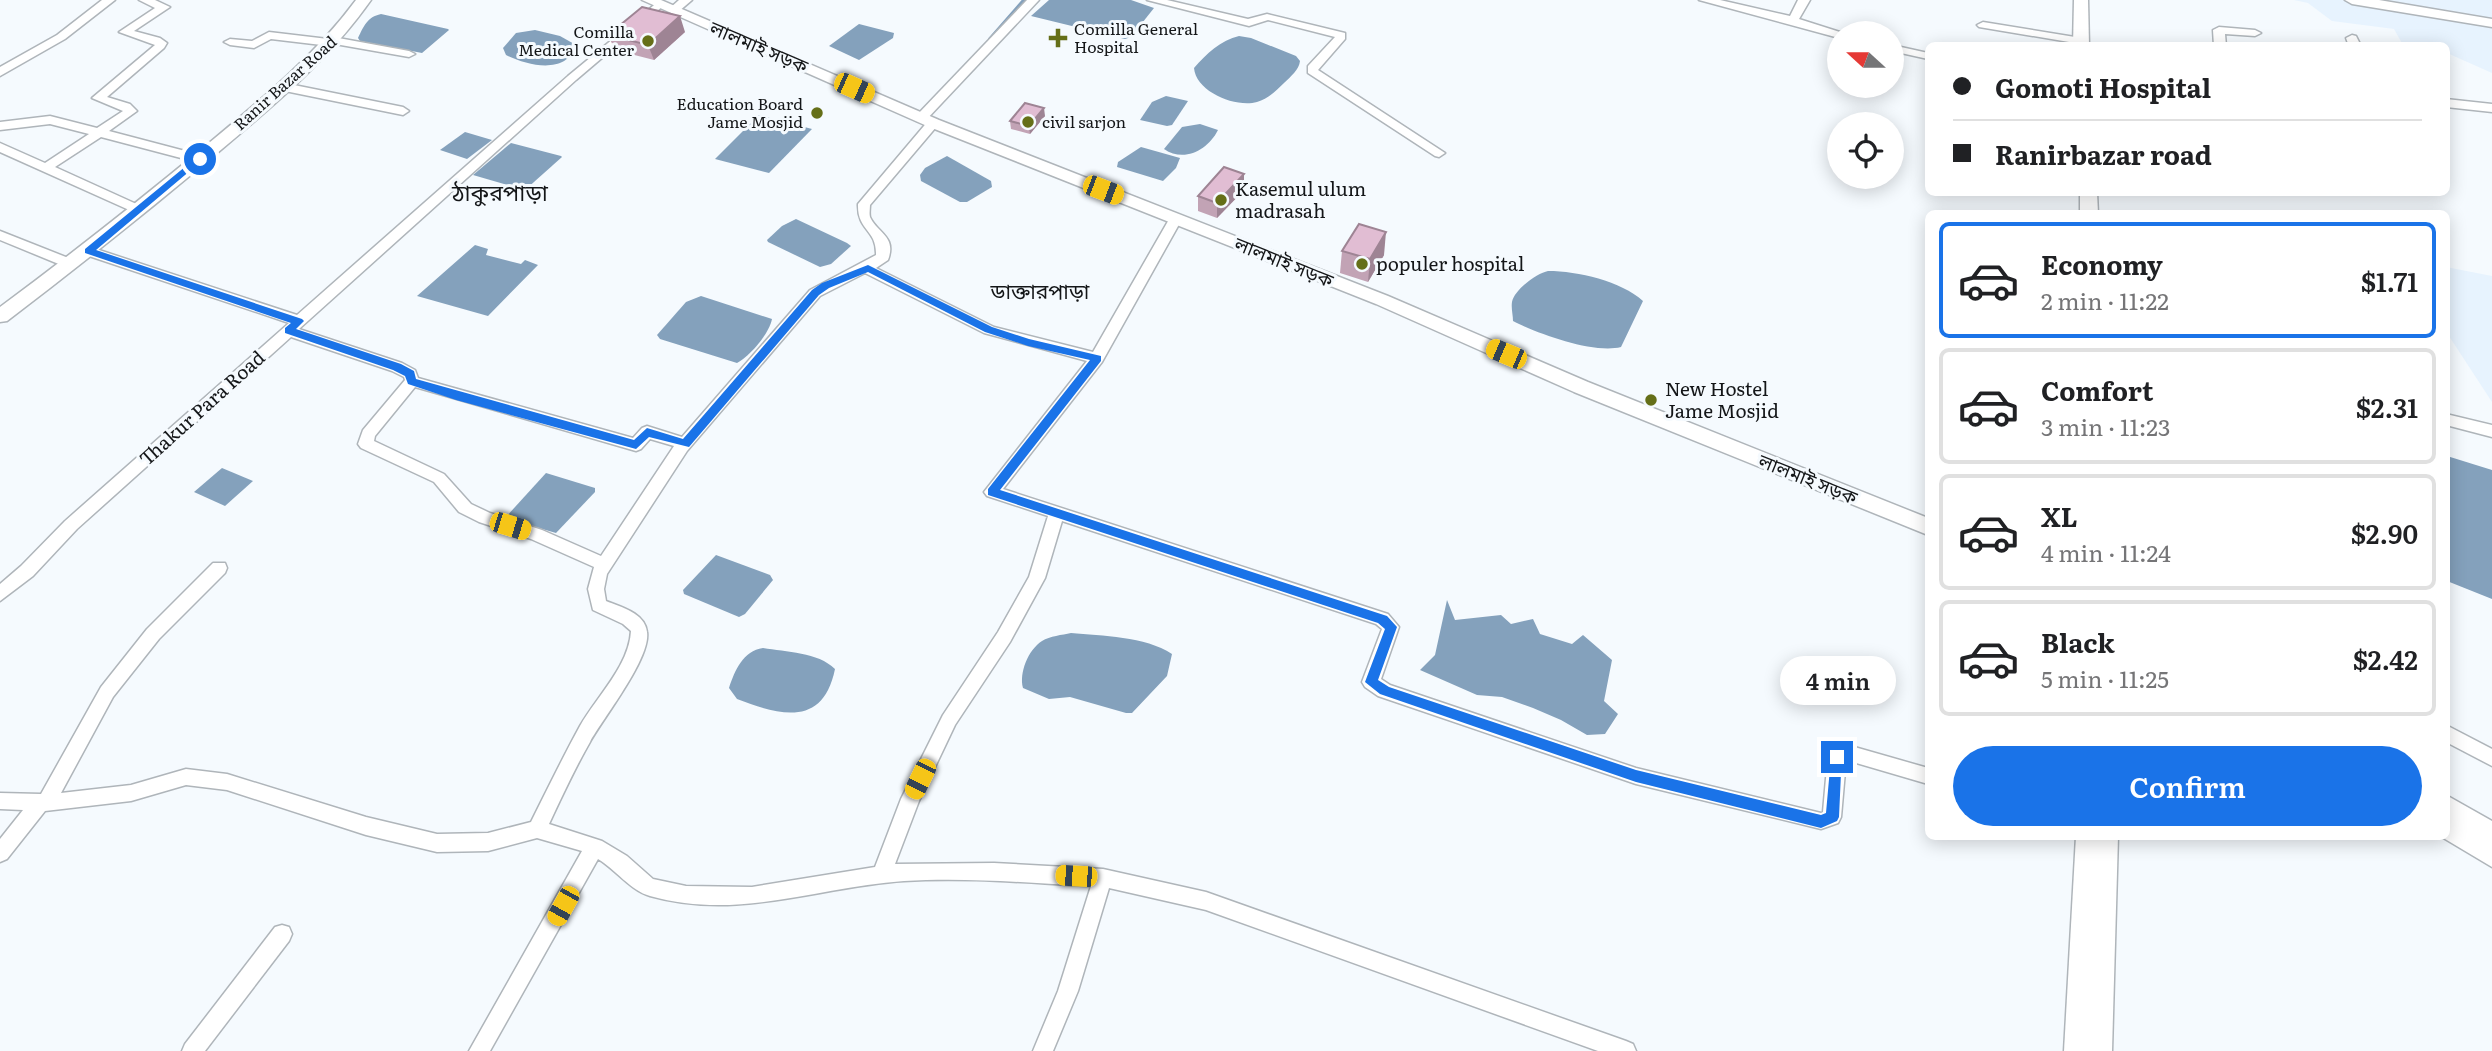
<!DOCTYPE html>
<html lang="en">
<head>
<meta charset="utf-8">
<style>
  :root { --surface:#fff; --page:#f6f6f6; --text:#202124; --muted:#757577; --line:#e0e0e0; --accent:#1a73e8 }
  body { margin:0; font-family:Literata,"Noto Sans Bengali",serif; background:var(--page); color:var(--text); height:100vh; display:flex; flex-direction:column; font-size:26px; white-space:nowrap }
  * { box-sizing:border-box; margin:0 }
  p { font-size:23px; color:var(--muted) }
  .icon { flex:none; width:38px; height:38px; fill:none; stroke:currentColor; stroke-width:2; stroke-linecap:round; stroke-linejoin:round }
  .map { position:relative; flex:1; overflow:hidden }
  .drawer { position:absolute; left:1925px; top:210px; width:525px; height:630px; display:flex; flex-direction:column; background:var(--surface); border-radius:10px; box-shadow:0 4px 18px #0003 }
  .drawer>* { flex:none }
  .banner { position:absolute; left:1925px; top:42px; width:525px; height:154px; border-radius:10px; box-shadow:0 4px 18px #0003; display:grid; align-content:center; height:154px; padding:0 28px; background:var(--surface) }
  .needle { width:46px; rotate:291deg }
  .controls { position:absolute; left:1827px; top:21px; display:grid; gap:14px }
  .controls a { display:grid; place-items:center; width:77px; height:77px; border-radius:50%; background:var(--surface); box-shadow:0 4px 18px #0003; font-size:35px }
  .end { position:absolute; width:32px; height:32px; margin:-16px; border:9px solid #1a73e8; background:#fff; box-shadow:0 0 0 4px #fff }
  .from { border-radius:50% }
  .bubble { position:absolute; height:49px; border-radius:24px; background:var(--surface); box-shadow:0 4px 18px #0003; font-size:23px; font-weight:600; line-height:49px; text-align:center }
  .car { position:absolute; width:21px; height:42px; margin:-21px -10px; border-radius:9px; box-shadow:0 0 5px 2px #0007; background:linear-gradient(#f5c518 24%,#345 0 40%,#f5c518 0 76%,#345 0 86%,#f5c518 0) }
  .banner b { display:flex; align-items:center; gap:24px; height:66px; font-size:26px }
  .banner b+b { border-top:2px solid var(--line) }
  .banner i { width:18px; height:18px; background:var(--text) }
  ul { padding:12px 0 0; list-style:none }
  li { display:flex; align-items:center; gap:21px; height:116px; margin:0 14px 10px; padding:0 14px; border:4px solid var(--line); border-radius:10px }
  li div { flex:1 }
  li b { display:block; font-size:26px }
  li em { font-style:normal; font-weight:600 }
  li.current { border-color:var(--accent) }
  li>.icon { width:63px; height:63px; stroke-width:1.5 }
  .primary-button { display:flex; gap:14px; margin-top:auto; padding:14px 28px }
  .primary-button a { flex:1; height:80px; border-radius:42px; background:var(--accent); color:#fff; font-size:28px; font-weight:600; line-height:80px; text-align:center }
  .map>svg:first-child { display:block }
  .built { fill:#e7f3fe }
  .water { fill:#84a1bc }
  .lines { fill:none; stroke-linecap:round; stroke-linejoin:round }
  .stream { stroke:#84a1bc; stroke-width:3.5 }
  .minor-casing { stroke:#afb5ba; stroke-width:3 }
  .major-casing { stroke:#afb5ba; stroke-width:3 }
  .minor { fill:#fff; fill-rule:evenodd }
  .major { fill:#fff; fill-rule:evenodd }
  .wall { fill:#c2a3b5 }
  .shaded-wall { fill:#9e8494 }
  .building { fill:#e1bdd3; stroke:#9e8494; stroke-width:2 }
  .route { fill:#1a73e8 }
  .poi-dot { fill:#656f18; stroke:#f5fafe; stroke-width:2.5 }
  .labels { text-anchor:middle; stroke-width:6; stroke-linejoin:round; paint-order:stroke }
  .far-poi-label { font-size:16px; fill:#141618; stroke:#f5fafe; text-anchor:start }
  .far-street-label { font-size:16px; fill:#141618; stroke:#f5fafe }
  .street-label { font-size:19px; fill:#141618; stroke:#f5fafe }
  .poi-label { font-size:19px; fill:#141618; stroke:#f5fafe; text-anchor:start }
  .neighbourhood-label { font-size:21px; fill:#141618; stroke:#f5fafe }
  .quarter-label { font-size:23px; fill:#141618; stroke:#f5fafe }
</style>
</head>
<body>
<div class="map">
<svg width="2492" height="1051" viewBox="0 0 2492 1051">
  <rect width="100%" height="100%" fill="#f5fafe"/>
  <g class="built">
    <polygon points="2294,0 2492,0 2492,73 2447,53 2446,46 2403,45 2394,29 2332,21 2308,3"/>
    <polygon points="2446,267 2492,276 2492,402 2447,333"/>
  </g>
  <g class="water">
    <polygon points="1049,0 1131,0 1154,8 1131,37 1125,39 1031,16"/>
    <path d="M381,14L448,29L449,30L422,53L360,41L358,38C364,26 367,17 381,14Z"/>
    <polygon points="859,24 894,33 893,38 859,60 829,46"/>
    <path d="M535,30L560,36L576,45C567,75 528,66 506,55L503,48L516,33Z"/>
    <path d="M1239,36L1251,38L1296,56L1300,61C1299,70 1291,76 1284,83C1277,90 1268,99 1257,102C1236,108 1196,92 1194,68C1206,54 1221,40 1239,36Z"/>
    <polygon points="1166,96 1188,101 1172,125 1167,126 1140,120 1152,102"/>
    <polygon points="759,115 812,129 769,173 715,159"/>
    <path d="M1200,124L1218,130C1208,150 1184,163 1164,149L1182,127Z"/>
    <polygon points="465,132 492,140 467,159 440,150"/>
    <polygon points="511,143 561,156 562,157 525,190 473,175"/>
    <polygon points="1141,147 1180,158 1176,168 1163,181 1117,167 1118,162"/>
    <polygon points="947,156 991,181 992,187 967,202 960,202 921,181 920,175 925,168"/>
    <polygon points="796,219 847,243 851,246 831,264 820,267 768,242 767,240 782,226"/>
    <polygon points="475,245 488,249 486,255 521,264 525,260 538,265 488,316 417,296"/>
    <path d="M1548,271C1578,271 1621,281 1643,301L1621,347C1594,354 1538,334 1513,321C1513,315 1511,308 1512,302C1514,290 1537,273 1548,271Z"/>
    <path d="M701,296L772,319C769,334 750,356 737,363L660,339L657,335L686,302Z"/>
    <polygon points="2447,456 2492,470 2492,599 2447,581"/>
    <polygon points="222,468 253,481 225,506 194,492"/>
    <polygon points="546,473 595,488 595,492 556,533 505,518"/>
    <polygon points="716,555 770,575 773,580 745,614 739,617 684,594 683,590"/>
    <polygon points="1447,600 1455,620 1501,615 1511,624 1533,619 1540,634 1572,644 1583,635 1612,660 1604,701 1618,714 1605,734 1587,735 1561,720 1533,708 1502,697 1477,695 1420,670 1435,655"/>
    <path d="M1071,633C1102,636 1145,636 1172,654L1167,676L1132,713H1126L1070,697L1049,699L1023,688C1019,673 1028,650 1042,641C1050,636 1062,635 1071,633Z"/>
    <path d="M763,648C786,652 818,652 835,669C823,727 781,716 737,699L729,688C735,670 743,651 763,648Z"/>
  </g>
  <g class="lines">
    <polyline class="stream" points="990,39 1024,0"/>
    <defs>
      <g id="minor">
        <polygon points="102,0 115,0 65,39 0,76 0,67 57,35"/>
        <polygon points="139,0 155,0 170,7 134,31 160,38 167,43 164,48 107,97 130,104 137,111 109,131 204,156 206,159 200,163 101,137 55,167 143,207 143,213 138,214 0,152 0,143 45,163 89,134 50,124 0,130 0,122 50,116 97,128 123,111 92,98 155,45 119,32 155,8"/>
        <polygon points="679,0 692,0 678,12 670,12 670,8"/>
        <polygon points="1027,0 1039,0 925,121 917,121 917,115"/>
        <polygon points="1147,0 1167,0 1248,19 1267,14 1345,33 1345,39 1318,70 1445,153 1439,157 1435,156 1308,73 1308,66 1335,37 1268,20 1249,26"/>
        <polygon points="1699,0 1720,0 1790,16 1798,0 1810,0 1799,19 1843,33 1839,33 1839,38"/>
        <path d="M659,1L665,4L663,6L576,80L299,329L402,363L415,370L418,378L633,438L642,428L647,426L682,437L810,290L876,255C877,229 857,231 858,204L929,120H937V126L870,205C870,209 869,213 870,217C877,233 897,236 888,260L876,268L994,327L1093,352L1171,216L1176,215L1182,219L1102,362L1003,489L1388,614L1399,627L1381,679L1390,685L1636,768L1821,813L1823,812L1828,756L1831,750L1844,744L1928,768V784L1846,760L1841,817L1838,823L1821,829L1636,784L1378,696L1365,687L1362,682L1382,629L1376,624L1062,521L1045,578L1010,642L955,725L919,801L895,864L994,863L1103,869L1206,892L1626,1041L1633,1044L1636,1051H1598L1206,910L1109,888L1078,991L1053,1051H1033L1058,991L1091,886C1029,883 966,877 904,881C816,887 739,921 650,896C631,891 615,869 598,859L490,1051H469L582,851L537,838L488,851L437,852L366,835L227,790L186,785L131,801L45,811L7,859L0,862V839L23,810L0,809V793L41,794L101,687L147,629L213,563H225L227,568L225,573L159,639L113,697L61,793L131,785L186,769L227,774L366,817L437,834L488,833L531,822C547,790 563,757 580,726C597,696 629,666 631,631L623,624L593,610L588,589L594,567L531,539L479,522L459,512L434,482L361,448L358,444L363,430L405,380L404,377L392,371L291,337L77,529L33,576L0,601V584L21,566L65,521L289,323L83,254V248H93L297,315L568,76ZM865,273L984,333L1087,361L984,492L987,496L1048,516L1029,577L998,632L943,715L901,799L875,867L752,887L686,886L653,879L627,856L602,841L549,824C562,796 575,768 590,742C604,717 651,658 647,632C645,613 621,607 606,601L604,589L607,574L687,451L820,296ZM415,387L636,451L641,449L650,439L674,446L601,556L542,530L490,513L471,504L444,474L374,441L375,436Z"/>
        <polygon points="1983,22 2081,38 2087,41 2081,44 1979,27 1977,25"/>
        <polygon points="2219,27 2255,30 2261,33 2255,36 2225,34 2226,46 2214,46 2213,30"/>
        <polygon points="269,32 328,39 333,37 409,51 415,54 409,57 335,44 330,46 271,39 254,48 230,45 224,42 230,39 252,41"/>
        <polygon points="2352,35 2356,36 2361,46 2349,46 2346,38"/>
        <polygon points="1892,45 1928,53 1928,59 1892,51"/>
        <polygon points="284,83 403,107 409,111 403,115 280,90 280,84"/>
        <polygon points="2446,99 2492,104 2492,112 2446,107"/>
        <polygon points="0,231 76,261 78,264 76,267 66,267 0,240"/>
        <polygon points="2446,414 2492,425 2492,437 2446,425"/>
        <polygon points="2446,725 2492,749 2492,766 2446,742"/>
        <polygon points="282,925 289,927 292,934 289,941 205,1051 182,1051 185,1044 275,927"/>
      </g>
      <g id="major">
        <path d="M356,0H371C329,60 272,107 216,154C148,211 78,267 7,321L0,322V307C69,256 136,203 203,148C257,103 314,57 356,0Z"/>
        <polygon points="642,0 661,0 939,120 1388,296 1588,382 1928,518 1928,535 1574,392 1376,304 927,126"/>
        <polygon points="2074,0 2088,0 2089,46 2073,46"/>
        <polygon points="2345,0 2379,0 2492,19 2492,27 2352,4"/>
        <polygon points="2080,192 2097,192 2098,214 2080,214"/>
        <polygon points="2446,795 2492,821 2492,867 2440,836 2446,836"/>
        <polygon points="2076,836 2118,836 2112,1051 2064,1051"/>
      </g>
    </defs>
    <use href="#minor" class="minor-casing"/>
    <use href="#major" class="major-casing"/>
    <use href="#minor" class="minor"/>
    <use href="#major" class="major"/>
  </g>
  <g class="wall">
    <polygon points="685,32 654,60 615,50 608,35"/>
    <polygon points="1045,116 1030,134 1011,129 1010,121"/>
    <polygon points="1244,190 1217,218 1198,211 1198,196"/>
    <polygon points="1342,251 1384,255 1368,282 1340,273"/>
  </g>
  <g class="shaded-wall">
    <polygon points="680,16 685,32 654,60 648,45"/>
    <polygon points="1044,108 1045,116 1030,134 1029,126"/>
    <polygon points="1244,174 1244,190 1217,218 1217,203"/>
    <polygon points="1386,232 1384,255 1368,282 1370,259"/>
  </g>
  <g class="building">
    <polygon points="642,7 680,16 648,45 608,35"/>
    <polygon points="1025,103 1044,108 1029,126 1010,121"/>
    <polygon points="1224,167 1244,174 1217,203 1198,196"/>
    <polygon points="1359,224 1386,232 1370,259 1342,251"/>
  </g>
  <polygon class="route" points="197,157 204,159 96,250 302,319 304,321 296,329 401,364 414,371 416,379 634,440 647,428 683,439 812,290 822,283 868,265 992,327 1029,339 1101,356 1101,361 1000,490 1387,616 1397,627 1378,680 1389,687 1636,770 1821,815 1826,813 1831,757 1837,751 1842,752 1839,817 1837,821 1821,828 1636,782 1380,694 1365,682 1385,629 1378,623 988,495 988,489 1090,360 1028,346 985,332 868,272 829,288 819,295 689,447 649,437 636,449 456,400 408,384 405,376 393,370 285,333 285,328 291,323 85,253 85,249"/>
  <g class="poi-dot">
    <path d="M1054.5 27.5h7v7h7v7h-7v7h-7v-7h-7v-7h7z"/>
    <circle cx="648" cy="41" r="7"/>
    <circle cx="817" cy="113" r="7"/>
    <circle cx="1028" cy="122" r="7"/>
    <circle cx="1221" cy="200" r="7"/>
    <circle cx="1362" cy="264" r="7"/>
    <circle cx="1651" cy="400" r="7"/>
  </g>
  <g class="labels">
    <g class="far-poi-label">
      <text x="1074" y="35">Comilla General<tspan x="1074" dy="18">Hospital</tspan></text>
      <text x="634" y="38" text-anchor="end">Comilla<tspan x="634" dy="18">Medical Center</tspan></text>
      <text x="803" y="110" text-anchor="end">Education Board<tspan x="803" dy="18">Jame Mosjid</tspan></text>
      <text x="1042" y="128">civil sarjon</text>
    </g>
    <g class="far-street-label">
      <text transform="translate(285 83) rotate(-42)" y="6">Ranir Bazar Road</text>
    </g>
    <g class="street-label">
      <text transform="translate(759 47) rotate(23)" y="7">লালমাই সড়ক</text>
      <text transform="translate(1284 262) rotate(22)" y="7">লালমাই সড়ক</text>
      <text transform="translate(202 408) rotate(-42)" y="7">Thakur Para Road</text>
      <text transform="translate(1808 479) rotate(22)" y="7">লালমাই সড়ক</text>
    </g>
    <g class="poi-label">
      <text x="1235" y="196">Kasemul ulum<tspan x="1235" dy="22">madrasah</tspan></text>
      <text x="1376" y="271">populer hospital</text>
      <text x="1665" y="396">New Hostel<tspan x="1665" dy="22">Jame Mosjid</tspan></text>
    </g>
    <g class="neighbourhood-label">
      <text x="1040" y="299">ডাক্তারপাড়া</text>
    </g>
    <g class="quarter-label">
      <text x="500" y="201">ঠাকুরপাড়া</text>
    </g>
  </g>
</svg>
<div class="controls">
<a><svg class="needle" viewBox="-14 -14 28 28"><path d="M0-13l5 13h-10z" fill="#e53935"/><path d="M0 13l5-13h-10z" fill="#757577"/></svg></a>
<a><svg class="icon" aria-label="locate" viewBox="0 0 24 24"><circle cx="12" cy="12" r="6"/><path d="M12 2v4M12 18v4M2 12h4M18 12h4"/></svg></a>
</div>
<i class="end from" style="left:200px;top:159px"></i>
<i class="end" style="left:1837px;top:757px"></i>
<div class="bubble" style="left:1780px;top:656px;width:116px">4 min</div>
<i class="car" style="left:854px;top:88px;rotate:114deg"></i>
<i class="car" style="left:1103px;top:190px;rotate:111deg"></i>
<i class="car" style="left:1506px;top:354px;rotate:293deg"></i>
<i class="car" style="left:510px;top:526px;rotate:107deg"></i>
<i class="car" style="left:920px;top:779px;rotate:206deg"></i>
<i class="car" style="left:1076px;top:876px;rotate:273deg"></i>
<i class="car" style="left:563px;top:906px;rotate:209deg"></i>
<div class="banner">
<b><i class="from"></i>Gomoti Hospital</b>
<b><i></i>Ranirbazar road</b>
</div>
<section class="drawer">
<ul>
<li class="current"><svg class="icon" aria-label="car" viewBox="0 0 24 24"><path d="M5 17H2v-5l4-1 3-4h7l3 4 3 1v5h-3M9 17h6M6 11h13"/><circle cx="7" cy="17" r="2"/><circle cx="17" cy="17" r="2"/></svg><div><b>Economy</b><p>2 min · 11:22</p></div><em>$1.71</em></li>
<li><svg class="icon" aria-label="car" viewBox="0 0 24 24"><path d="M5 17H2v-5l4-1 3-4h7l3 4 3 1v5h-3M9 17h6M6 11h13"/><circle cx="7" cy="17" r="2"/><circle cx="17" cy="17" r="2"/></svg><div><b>Comfort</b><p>3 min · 11:23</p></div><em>$2.31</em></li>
<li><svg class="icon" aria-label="car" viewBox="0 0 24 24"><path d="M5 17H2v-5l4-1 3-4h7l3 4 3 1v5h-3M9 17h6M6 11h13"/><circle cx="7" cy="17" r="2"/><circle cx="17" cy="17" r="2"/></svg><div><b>XL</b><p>4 min · 11:24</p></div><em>$2.90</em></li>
<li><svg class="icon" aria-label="car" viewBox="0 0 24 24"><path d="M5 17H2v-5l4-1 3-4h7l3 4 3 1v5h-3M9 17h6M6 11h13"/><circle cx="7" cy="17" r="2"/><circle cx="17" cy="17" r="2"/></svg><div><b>Black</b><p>5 min · 11:25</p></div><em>$2.42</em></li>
</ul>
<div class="primary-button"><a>Confirm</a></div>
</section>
</div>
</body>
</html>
